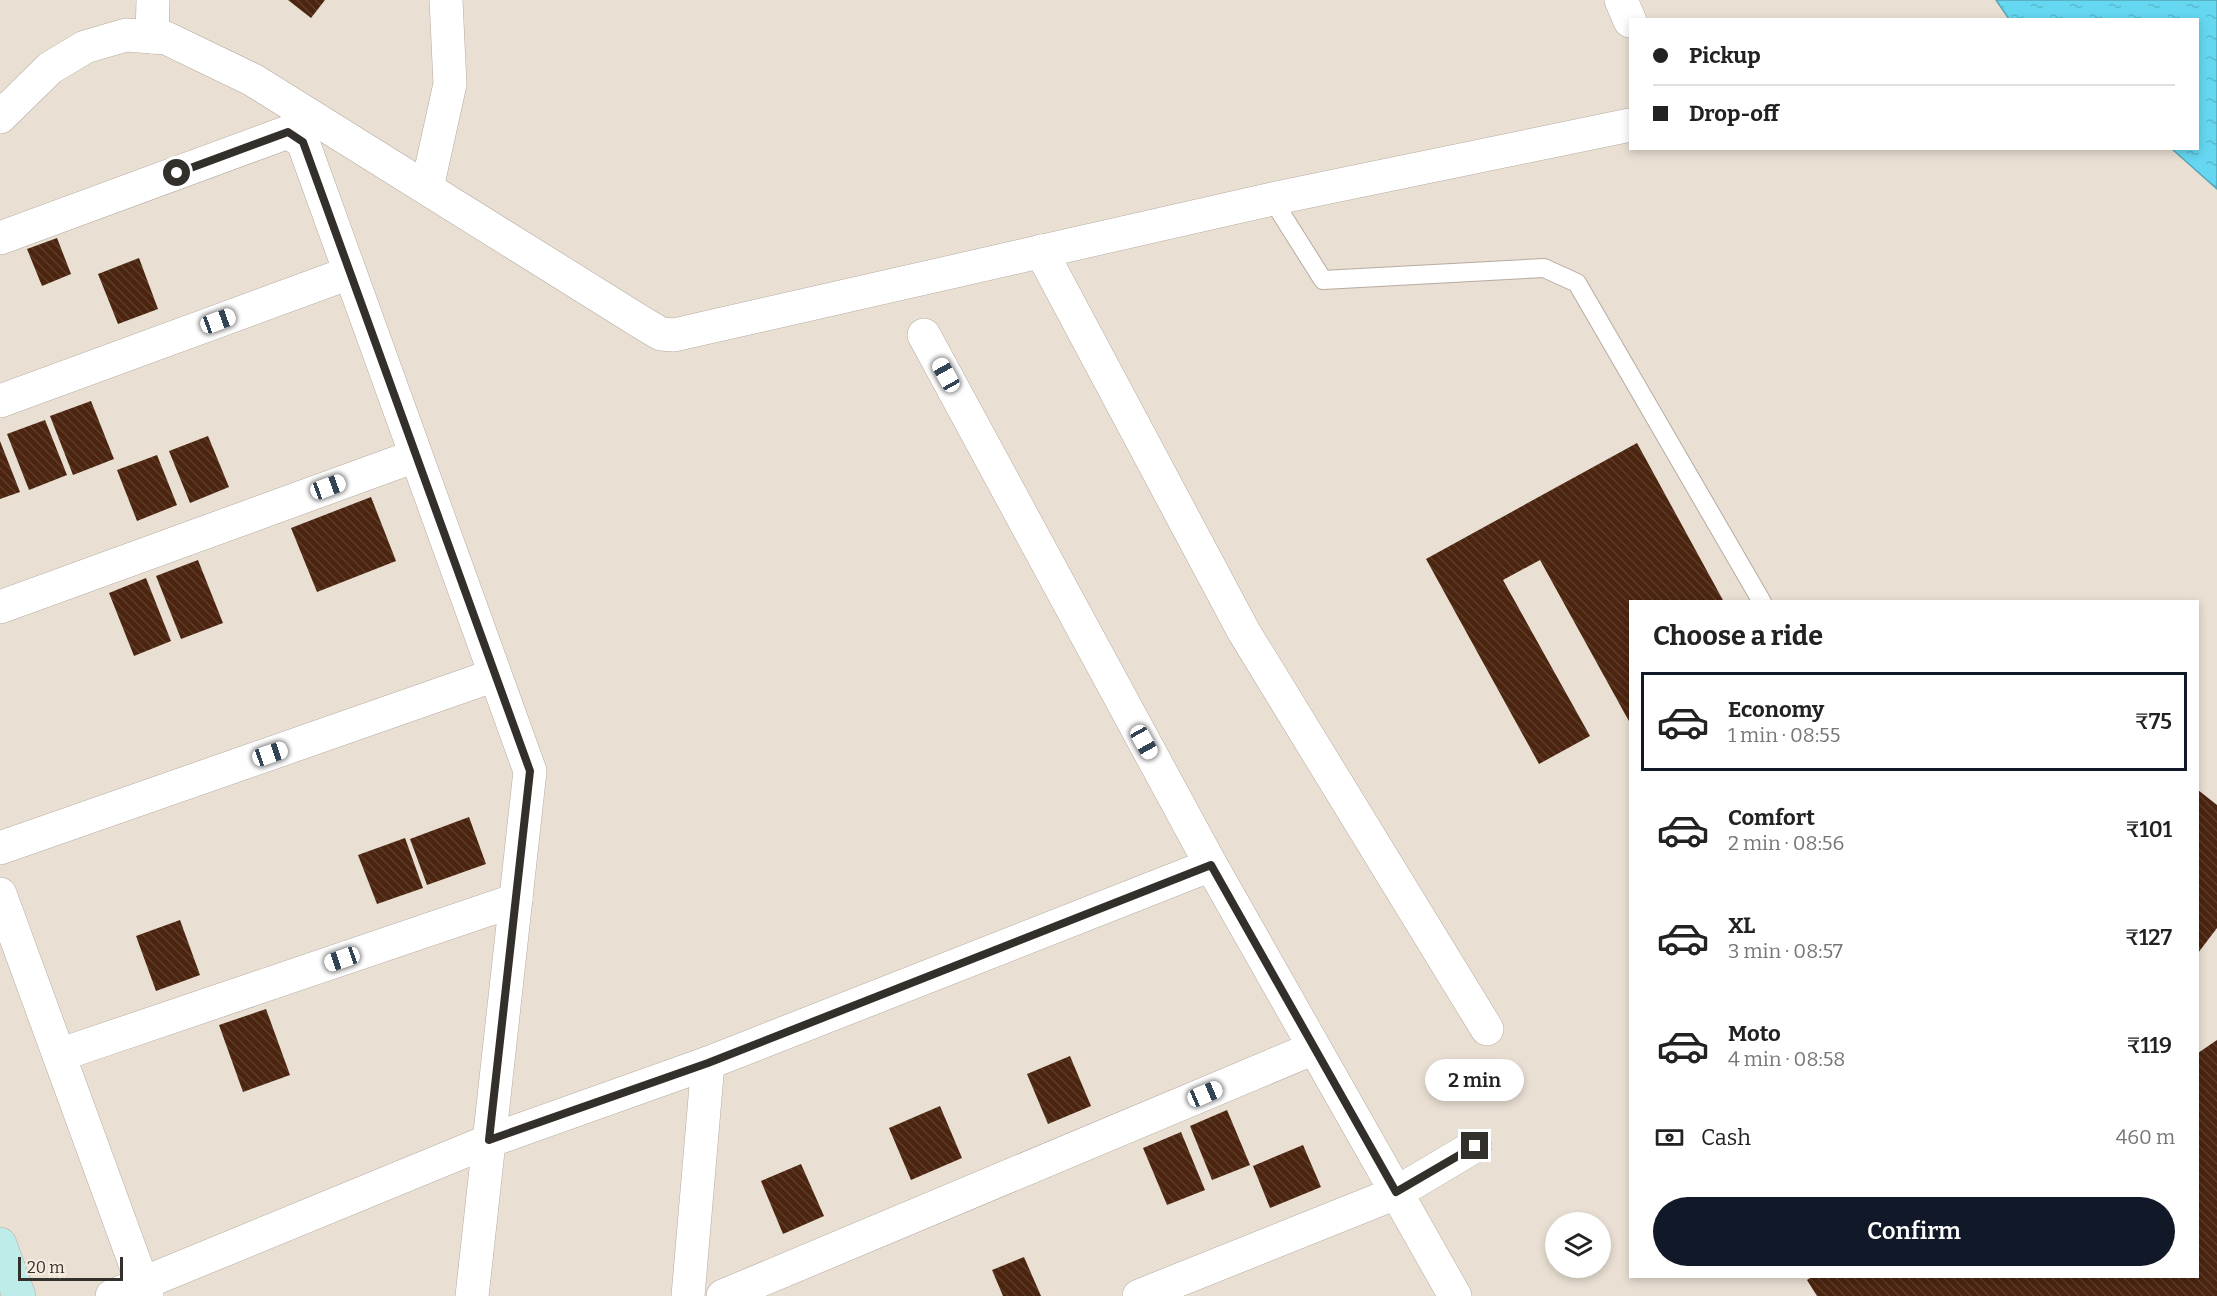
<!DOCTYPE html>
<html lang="en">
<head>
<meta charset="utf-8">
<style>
  :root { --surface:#fff; --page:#f2f2f2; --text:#222; --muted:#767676; --line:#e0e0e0; --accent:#111827 }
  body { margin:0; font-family:Bitter,serif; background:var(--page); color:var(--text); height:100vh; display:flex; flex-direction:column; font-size:22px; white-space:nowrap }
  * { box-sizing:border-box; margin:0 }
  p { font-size:20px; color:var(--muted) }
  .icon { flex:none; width:33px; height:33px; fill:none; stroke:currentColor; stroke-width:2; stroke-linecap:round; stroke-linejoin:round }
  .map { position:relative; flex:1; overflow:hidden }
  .sheet { position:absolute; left:1629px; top:600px; width:570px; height:678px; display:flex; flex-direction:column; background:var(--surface); border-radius:0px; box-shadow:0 3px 9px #0003 }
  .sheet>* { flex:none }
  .guide { position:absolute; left:1629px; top:18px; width:570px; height:132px; border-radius:0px; box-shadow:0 3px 9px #0003; display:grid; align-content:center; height:132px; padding:0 24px; background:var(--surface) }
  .buttons { position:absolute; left:1545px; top:1212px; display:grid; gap:12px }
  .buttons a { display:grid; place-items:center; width:66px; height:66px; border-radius:50%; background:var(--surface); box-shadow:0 3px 9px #0003; font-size:30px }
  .scale { position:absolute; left:18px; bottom:15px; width:105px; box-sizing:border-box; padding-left:6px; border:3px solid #332f2b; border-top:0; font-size:16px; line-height:21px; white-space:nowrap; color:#332f2b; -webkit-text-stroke:4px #f6ece0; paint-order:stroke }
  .end { position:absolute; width:27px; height:27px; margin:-14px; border:8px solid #332f2b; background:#fff; box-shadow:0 0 0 3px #fff }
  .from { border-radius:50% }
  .bubble { position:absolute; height:42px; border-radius:21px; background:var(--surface); box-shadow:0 3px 9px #0003; font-size:20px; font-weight:600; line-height:42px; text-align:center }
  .car { position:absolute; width:18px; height:36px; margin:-18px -9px; border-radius:8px; box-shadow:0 0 4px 2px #0007; background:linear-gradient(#fff 24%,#345 0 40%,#fff 0 76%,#345 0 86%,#fff 0) }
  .guide b { display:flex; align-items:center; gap:21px; height:57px; font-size:22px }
  .guide b+b { border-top:2px solid var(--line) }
  .guide i { width:15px; height:15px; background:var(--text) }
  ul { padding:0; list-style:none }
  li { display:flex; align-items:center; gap:18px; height:99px; margin:0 12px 9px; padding:0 12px; border:3px solid transparent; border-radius:0px }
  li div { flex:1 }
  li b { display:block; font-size:22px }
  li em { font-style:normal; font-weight:600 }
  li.active { border-color:var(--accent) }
  li>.icon { width:54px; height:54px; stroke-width:1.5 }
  h2 { padding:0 24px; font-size:27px; line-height:72px }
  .pay { display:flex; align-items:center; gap:15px; height:66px; padding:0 24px; font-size:22px }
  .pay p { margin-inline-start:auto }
  .cta { display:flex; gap:12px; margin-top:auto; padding:12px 24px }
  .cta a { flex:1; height:69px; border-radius:36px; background:var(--accent); color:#fff; font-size:24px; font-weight:600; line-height:69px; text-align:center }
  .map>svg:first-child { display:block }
  .water { fill:url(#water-ripples); stroke:#56a5b6; stroke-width:1.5 }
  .building { fill:url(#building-back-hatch) }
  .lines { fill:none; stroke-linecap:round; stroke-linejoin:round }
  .lane-casing { stroke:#b5aba0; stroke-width:20 }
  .street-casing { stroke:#b5aba0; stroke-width:34 }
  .secondary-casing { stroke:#b5aba0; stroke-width:34 }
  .lane { stroke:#fff; stroke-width:18 }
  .street { stroke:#fff; stroke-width:33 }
  .secondary { stroke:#beece8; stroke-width:33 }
  .route { stroke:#332f2b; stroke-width:8 }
</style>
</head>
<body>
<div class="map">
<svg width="2217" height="1296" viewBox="0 0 2217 1296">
  <defs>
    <pattern id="water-ripples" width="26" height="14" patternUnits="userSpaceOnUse" patternTransform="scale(1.5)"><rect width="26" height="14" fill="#65d7f1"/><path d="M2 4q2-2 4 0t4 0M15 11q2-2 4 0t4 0" fill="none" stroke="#58b9cf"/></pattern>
    <pattern id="building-back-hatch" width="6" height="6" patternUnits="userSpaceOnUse" patternTransform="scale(1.5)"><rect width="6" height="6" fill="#4b250f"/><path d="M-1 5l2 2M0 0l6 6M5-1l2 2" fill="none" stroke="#5d3c29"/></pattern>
  </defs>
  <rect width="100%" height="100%" fill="#e9dfd3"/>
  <polygon class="water" points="1996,0 2217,0 2217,189 2172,149 2198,148 2198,20 2009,19"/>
  <g class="building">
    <polygon points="288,0 325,0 311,18"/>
    <polygon points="57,238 71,274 42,286 27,249"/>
    <polygon points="139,258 158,309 118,324 98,274"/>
    <polygon points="91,401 114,459 73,475 50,416"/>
    <polygon points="45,420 67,475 29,490 7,434"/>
    <polygon points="208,436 229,487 190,503 169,451"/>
    <polygon points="0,441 20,492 0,499"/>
    <polygon points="1637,443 1724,602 1630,602 1630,723 1540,560 1503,580 1590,736 1539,764 1426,559"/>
    <polygon points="157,455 177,505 137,521 117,470"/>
    <polygon points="371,497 396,561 317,592 291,528"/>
    <polygon points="198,560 223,623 181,639 156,576"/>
    <polygon points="146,578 171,641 134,656 109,593"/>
    <polygon points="2198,790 2217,805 2217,928 2198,953"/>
    <polygon points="469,817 486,864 427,885 410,839"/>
    <polygon points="405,838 423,888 377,904 358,855"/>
    <polygon points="180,920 200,975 156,991 136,936"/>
    <polygon points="266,1009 290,1075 243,1092 219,1025"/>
    <polygon points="2217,1040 2217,1296 1817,1296 1807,1280 1813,1276 2198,1276 2198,1053"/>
    <polygon points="1070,1056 1091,1106 1048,1124 1027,1074"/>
    <polygon points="940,1106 962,1158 911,1180 889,1128"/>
    <polygon points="1227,1110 1250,1165 1212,1180 1190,1126"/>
    <polygon points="1181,1132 1205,1190 1167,1205 1143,1148"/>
    <polygon points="1303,1145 1321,1187 1270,1208 1253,1166"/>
    <polygon points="801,1164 824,1216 783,1234 761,1181"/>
    <polygon points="1024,1257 1041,1296 1003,1296 992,1270"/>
  </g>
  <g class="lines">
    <defs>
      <polyline id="lane" points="1272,199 1323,280 1544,268 1577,283 1762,602"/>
      <g id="street">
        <polyline points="1621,0 1630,21"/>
        <polyline points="152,37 153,0"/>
        <polyline points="0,117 50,68 85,47 126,35 166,38 253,80 644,324 661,334 674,335 1272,199 1630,125"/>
        <polyline points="427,188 450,84 446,0"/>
        <polyline points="0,238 288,132 303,142 530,771 472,1296"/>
        <polyline points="1041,251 1244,632 1487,1029"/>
        <polyline points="0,401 349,273"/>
        <polyline points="0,607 415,456"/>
        <polyline points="0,848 495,675"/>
        <polyline points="1211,865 1455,1296"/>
        <polyline points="0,894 147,1296"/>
        <polyline points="59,1055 516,900"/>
        <polyline points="112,1296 489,1141 708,1063 1211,865 924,335"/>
        <polyline points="688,1296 708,1063"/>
        <polyline points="723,1296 1314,1048"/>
        <polyline points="1139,1296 1396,1193 1475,1146"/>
      </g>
      <polyline id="secondary" points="0,1244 19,1296"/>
    </defs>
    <use href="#lane" class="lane-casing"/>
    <use href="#street" class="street-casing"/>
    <use href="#secondary" class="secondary-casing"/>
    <use href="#lane" class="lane"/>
    <use href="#street" class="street"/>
    <use href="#secondary" class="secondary"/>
  </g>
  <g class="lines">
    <polyline class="route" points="177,173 288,132 303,142 530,771 489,1140 708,1063 1211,865 1396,1192 1475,1146"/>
  </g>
</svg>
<div class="buttons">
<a><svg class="icon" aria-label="layers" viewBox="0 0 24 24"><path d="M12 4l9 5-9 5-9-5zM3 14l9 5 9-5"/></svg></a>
</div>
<div class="scale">20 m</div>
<i class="end from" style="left:177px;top:173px"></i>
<i class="end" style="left:1475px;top:1146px"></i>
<div class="bubble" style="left:1425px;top:1059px;width:99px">2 min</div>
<i class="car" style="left:218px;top:321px;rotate:70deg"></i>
<i class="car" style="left:946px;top:375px;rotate:331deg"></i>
<i class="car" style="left:328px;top:487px;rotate:70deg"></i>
<i class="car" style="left:1144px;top:742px;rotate:151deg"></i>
<i class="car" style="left:270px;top:754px;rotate:71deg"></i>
<i class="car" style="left:342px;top:959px;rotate:251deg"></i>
<i class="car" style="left:1205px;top:1094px;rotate:67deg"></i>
<div class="guide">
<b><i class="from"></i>Pickup</b>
<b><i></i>Drop-off</b>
</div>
<section class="sheet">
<h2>Choose a ride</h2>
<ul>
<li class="active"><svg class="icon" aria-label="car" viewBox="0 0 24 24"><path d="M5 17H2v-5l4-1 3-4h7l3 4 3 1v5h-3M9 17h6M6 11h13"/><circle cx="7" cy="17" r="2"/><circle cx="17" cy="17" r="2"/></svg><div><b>Economy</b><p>1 min · 08:55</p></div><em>₹75</em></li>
<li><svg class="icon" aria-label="car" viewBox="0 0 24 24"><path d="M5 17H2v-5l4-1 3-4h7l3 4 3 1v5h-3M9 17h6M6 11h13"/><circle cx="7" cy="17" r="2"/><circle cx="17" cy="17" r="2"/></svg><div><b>Comfort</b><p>2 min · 08:56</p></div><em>₹101</em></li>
<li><svg class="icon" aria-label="car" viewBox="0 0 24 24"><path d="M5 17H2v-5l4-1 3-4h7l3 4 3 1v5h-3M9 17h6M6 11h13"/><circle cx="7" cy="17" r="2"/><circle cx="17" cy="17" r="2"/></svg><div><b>XL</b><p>3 min · 08:57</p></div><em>₹127</em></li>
<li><svg class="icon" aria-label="car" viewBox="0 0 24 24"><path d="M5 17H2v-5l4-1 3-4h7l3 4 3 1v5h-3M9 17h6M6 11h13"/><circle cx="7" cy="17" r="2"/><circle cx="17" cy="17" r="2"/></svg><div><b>Moto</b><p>4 min · 08:58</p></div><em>₹119</em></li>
</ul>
<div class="pay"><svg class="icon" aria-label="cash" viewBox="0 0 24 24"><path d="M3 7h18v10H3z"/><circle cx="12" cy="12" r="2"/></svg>Cash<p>460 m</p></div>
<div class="cta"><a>Confirm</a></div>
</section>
</div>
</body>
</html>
